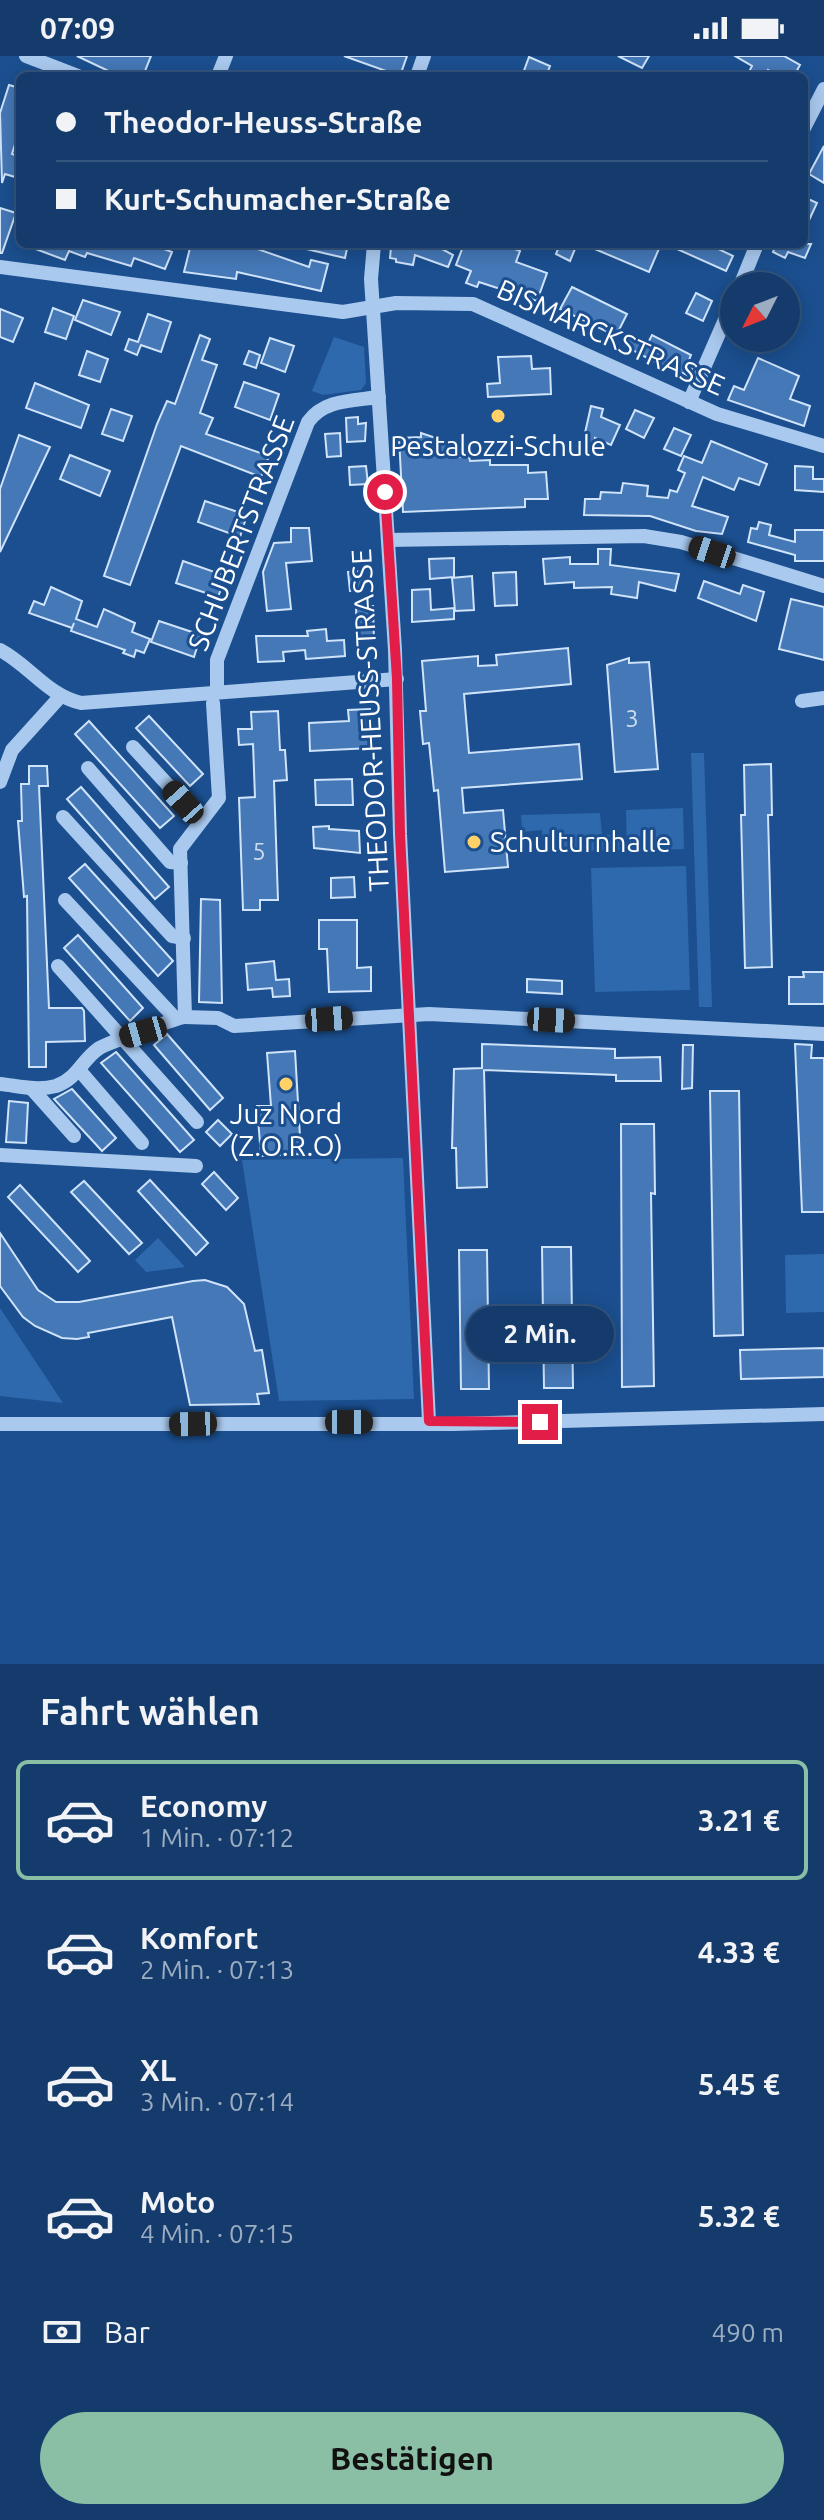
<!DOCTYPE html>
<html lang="de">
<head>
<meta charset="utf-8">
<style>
  :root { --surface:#143b6b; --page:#214673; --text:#f1f3f6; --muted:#9dadc1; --line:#33557e; --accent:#8abfa5 }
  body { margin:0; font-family:Ubuntu,sans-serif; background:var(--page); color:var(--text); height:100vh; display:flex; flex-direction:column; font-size:30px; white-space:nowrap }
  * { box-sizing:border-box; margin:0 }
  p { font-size:26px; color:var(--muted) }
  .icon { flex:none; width:44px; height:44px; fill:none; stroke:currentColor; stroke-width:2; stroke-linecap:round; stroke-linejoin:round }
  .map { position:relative; height:1608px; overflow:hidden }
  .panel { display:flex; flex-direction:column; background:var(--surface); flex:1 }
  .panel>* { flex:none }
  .guide { position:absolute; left:16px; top:16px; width:792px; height:176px; border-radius:12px; box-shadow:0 4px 20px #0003,0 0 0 2px var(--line); display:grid; align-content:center; height:176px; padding:0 40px; background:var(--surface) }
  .needle { width:52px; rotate:228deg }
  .tools { position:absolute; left:720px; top:216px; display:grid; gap:16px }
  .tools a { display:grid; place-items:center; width:80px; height:80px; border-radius:50%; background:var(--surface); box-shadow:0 4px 20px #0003,0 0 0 2px var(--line); font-size:40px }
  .end { position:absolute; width:36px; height:36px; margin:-18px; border:10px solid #e11d48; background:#fff; box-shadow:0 0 0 4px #fff }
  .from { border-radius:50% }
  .bubble { position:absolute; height:56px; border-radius:28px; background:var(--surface); box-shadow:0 4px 20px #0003,0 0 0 2px var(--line); font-size:26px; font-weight:700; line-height:56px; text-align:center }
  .car { position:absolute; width:24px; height:48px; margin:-24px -12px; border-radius:10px; box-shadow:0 0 6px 2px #0007; background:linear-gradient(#222 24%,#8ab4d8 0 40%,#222 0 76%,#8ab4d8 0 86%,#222 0) }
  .guide b { display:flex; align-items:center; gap:28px; height:76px; font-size:30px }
  .guide b+b { border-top:2px solid var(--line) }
  .guide i { width:20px; height:20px; background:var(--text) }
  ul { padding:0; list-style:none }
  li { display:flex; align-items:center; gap:24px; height:120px; margin:0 16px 12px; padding:0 24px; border:4px solid transparent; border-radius:12px }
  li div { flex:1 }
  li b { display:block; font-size:30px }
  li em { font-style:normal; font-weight:700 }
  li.on { border-color:var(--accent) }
  li>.icon { width:72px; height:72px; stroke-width:1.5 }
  h2 { padding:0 40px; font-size:36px; line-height:96px }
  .pay { display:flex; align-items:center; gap:20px; height:88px; padding:0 40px; font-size:30px }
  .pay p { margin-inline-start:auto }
  .button { display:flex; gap:16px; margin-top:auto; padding:16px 40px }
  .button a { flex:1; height:92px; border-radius:48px; background:var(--accent); color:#111; font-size:32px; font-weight:700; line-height:92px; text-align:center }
  .status { display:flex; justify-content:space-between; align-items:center; height:56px; padding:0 40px; background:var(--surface); direction:ltr }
  .status svg { height:22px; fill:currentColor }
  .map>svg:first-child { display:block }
  .green { fill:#2e69ad }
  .building { fill:#4478b7; stroke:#cfe3fa; stroke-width:2 }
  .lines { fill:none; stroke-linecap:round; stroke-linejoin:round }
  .minor { stroke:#a9c9ee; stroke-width:14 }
  .route { stroke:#e11d48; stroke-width:10 }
  .poi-dot { fill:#ffd166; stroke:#1b4f8f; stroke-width:3 }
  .labels { text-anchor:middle; stroke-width:6; stroke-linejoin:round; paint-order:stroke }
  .number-label { font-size:24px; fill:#d0dded }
  .street-label { font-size:28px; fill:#fff; stroke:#1b4f8f }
  .poi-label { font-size:28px; fill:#fff; stroke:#1b4f8f }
</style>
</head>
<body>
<div class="status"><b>07:09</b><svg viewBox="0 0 49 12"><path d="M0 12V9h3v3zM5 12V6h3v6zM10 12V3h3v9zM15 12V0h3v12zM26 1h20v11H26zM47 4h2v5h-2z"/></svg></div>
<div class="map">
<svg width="824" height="1608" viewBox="0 0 824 1608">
  <rect width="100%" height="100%" fill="#1b4f8f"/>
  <g class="green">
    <polygon points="334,281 364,291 366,327 361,334 323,339 312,335"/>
    <polygon points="691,697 704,697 712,951 699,951"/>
    <polygon points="683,752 684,793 627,795 626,754"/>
    <polygon points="600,757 602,779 621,778 621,794 543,796 542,774 522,776 521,759"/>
    <polygon points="686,810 690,934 595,936 591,812"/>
    <polygon points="403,1102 414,1343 279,1345 242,1104"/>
    <polygon points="158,1182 185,1211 146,1216 135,1204"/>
    <polygon points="824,1198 824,1256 786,1257 785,1199"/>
    <polygon points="0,1252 63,1347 0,1340"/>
  </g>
  <g class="building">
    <polygon points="77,0 151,0 143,20 119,20"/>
    <polygon points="344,0 407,0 400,20"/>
    <polygon points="618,0 649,0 642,12"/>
    <polygon points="735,0 784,0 800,9 794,20 778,20 768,14 765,20 747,20 752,10"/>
    <polygon points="529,1 550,10 546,20 522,20"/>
    <polygon points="9,29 20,32 20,73 12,98 20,101 20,106 15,121 5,118 2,127 0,57"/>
    <polygon points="824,90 824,127 809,118"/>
    <polygon points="804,141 817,147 804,175"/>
    <polygon points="0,152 16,157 2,197 0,197"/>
    <polygon points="151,188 172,196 165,213 134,202 131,210 87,197 85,201 69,195 65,204 25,189"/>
    <polygon points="191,188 249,190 309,211 311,204 328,208 321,235 237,216 236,223 184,216"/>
    <polygon points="306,188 348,188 345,202 306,193"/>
    <polygon points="388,188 433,188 453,199 448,211 415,199 413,209 396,206 396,203 390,202 391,191"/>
    <polygon points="464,188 502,188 520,195 516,206 547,217 537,245 479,226 477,231 466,227 471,215 456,209"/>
    <polygon points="560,188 577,188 570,205 556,198"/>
    <polygon points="583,188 661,188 649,216"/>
    <polygon points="666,188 708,188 733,200 726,215"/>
    <polygon points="771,188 811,188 805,202 788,196 785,202 773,196 775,191"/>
    <polygon points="572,231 627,258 616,280 560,253"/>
    <polygon points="696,237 712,245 703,265 686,257"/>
    <polygon points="83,244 120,256 111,279 75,264"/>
    <polygon points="53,252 74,260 66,283 45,276"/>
    <polygon points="0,253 23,262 13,286 0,281"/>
    <polygon points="148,258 171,266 161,296 141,289 137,299 125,294 129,283 138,286"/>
    <polygon points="630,278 648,287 652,279 691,299 689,304 695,307 689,320 683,317 681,320 625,290"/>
    <polygon points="200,279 210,283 202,304 217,309 200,357 213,362 206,378 269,400 261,421 181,390 130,529 104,520 157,368 167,345 175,348"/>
    <polygon points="270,282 294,290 285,316 261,307"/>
    <polygon points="87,295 108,303 100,326 79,319"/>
    <polygon points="249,295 260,299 256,312 244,308"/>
    <polygon points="531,300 532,313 550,312 551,338 488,341 487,328 500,327 498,301"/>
    <polygon points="758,302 799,320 790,343 810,350 804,370 728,344 734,330 744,334"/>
    <polygon points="244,326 279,338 270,364 235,351"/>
    <polygon points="35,327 89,349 81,372 26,352"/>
    <polygon points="591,350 603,353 601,361 620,369 611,389 595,382 592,398 581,395"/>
    <polygon points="111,353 132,360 123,385 102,378"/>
    <polygon points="635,354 654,362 644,382 626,373"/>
    <polygon points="358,361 358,368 366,367 365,385 347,386 346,362"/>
    <polygon points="674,372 691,379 681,400 664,393"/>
    <polygon points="340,377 341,400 327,401 325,378"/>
    <polygon points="421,377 445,385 459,401 469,400 470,405 490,404 490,409 528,409 528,417 546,416 548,443 525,443 525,451 403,456 399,382 421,381"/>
    <polygon points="19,379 50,391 0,496 0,433"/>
    <polygon points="711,385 767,408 759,429 739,422 734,434 703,421 692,450 728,461 722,478 696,475 650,460 584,459 585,443 600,443 601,436 621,437 623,427 648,430 647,440 668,442 670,434 677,436 685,417 678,414 684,400 702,407"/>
    <polygon points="70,399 110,415 100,440 60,423"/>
    <polygon points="366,410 368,428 350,429 349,411"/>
    <polygon points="795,410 813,411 813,423 824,423 824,436 795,434"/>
    <polygon points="205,445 247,459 240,481 198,466"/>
    <polygon points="759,466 771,469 769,479 795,486 795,474 824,474 824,505 795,505 795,499 748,486 751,472 757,473"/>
    <polygon points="291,472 309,472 312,505 286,507 291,553 267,555 263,516 274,487 291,486"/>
    <polygon points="598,493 611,493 610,509 679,518 675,535 639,526 637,542 611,538 612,531 574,532 574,526 545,528 543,503 570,501 570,508 598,508"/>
    <polygon points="454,502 454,521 430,523 429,503"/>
    <polygon points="183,505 226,520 218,541 176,527"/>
    <polygon points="362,515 363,534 350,535 348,516"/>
    <polygon points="516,516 517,549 495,550 493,517"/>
    <polygon points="472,520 474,554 455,555 452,522"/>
    <polygon points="704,525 740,538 743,529 764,536 756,565 698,542"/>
    <polygon points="51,531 82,545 76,563 97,571 104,553 135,567 132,576 150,583 144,597 136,594 134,601 123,597 125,594 71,575 74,567 72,572 29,557 34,545 44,549"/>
    <polygon points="430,533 431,554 454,552 454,563 412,566 412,534"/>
    <polygon points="791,543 824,551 824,604 779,593"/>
    <polygon points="356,550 373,550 374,585 357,585"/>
    <polygon points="159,565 201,579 194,601 151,586"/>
    <polygon points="326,573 327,585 344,584 345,600 306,603 305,594 283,596 284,605 258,606 256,580 308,580 307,575"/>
    <polygon points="568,592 571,628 464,638 469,697 579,688 582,723 462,732 464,757 503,754 508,811 445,816 438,734 434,735 429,687 423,688 420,655 426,655 422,605 478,600 478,610 497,609 496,599"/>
    <polygon points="629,602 629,607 649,606 658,713 615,716 607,609"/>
    <polygon points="370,653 371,692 310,695 309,667 349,665 348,654"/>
    <polygon points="278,655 280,694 285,694 287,724 274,725 278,844 260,844 260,854 243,854 239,742 255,741 253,688 239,689 238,673 252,673 251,656"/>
    <polygon points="149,660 203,718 190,730 136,672"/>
    <polygon points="89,665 174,760 160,772 75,678"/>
    <polygon points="771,708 772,759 768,759 772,911 745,912 741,759 745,759 744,709"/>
    <polygon points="29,710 47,710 48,730 39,730 49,952 82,952 84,955 85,985 46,986 46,1011 29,1011 27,840 24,841 18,765 22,765 21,728 29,728"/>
    <polygon points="352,723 353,749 316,749 315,724"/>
    <polygon points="81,731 169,831 155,843 67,743"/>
    <polygon points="329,770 329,773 359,775 360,797 314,792 313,771"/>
    <polygon points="85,808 173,905 158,920 69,822"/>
    <polygon points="354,821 355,841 331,842 331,822"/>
    <polygon points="201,843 220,844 222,947 199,946"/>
    <polygon points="319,864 357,864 357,912 371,911 371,935 329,936 327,893 319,893"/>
    <polygon points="78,879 143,952 130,965 64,892"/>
    <polygon points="274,905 276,924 289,923 290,940 273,941 272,932 248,934 246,908"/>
    <polygon points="803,916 824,916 824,948 789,948 789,921 804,921"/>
    <polygon points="527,923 562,925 562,938 527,936"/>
    <polygon points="167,978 223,1042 210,1054 154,989"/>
    <polygon points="482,988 615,993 615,1002 660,1001 661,1025 616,1025 616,1019 484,1014 487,1131 457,1132 456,1092 452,1092 454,1013 482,1012"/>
    <polygon points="795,988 812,989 811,1002 824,1002 824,1156 802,1156"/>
    <polygon points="683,989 693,989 692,1032 682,1033"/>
    <polygon points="295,995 301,1098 261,1100 257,1050 271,1050 267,997"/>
    <polygon points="116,996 194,1084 180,1096 101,1007"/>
    <polygon points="72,1033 116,1082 102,1095 54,1043"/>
    <polygon points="710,1035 739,1035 743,1279 714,1280"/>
    <polygon points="9,1045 28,1047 26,1087 6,1086"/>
    <polygon points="218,1064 232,1078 220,1090 206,1076"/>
    <polygon points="621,1068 654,1068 655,1138 651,1137 654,1330 622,1331"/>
    <polygon points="214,1116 238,1142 226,1154 202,1128"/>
    <polygon points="150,1124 208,1187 196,1199 138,1135"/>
    <polygon points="84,1125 142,1187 129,1198 71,1136"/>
    <polygon points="20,1129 90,1205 78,1216 8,1141"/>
    <polygon points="0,1177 38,1234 56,1246 79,1246 193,1225 205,1224 227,1231 244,1248 255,1295 262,1294 269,1337 257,1338 259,1348 190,1349 172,1261 88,1277 89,1281 77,1283 62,1282 35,1270 23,1261 0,1230"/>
    <polygon points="542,1191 571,1191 573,1332 544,1332"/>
    <polygon points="459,1194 487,1194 489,1333 461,1333"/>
    <polygon points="824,1292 824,1321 741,1323 740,1294"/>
  </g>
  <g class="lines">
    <g class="minor">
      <polyline points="26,0 78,20"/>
      <polyline points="218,20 226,0"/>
      <polyline points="417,20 424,0"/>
      <polyline points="804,72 824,33"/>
      <polyline points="374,188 371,223 395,594 400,778 429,1365"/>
      <polyline points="0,211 343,256 396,247 473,248 717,358 824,390"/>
      <polyline points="740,230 757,188"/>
      <polyline points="689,346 734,243"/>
      <polyline points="388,484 644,480 681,486 824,530"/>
      <path d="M0,594C30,610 47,639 81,647L397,623"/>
      <path d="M217,636V604L308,366C324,343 353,345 379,341"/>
      <polyline points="802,645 824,642"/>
      <polyline points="133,691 200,764"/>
      <polyline points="88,712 170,806 181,807"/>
      <polyline points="0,726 12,694 59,642"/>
      <polyline points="63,761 172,880 184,882"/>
      <polyline points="65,844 174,961"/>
      <polyline points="58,910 197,1066"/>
      <polyline points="185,961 218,962 234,970 429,958 824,978"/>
      <polyline points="80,1015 142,1087"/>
      <path d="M0,1028C19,1030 37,1035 56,1030C77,1023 82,1004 98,993C104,988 180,961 185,961L180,793L219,742L213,647"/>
      <polyline points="32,1033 74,1080"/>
      <polyline points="0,1099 196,1110"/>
      <polyline points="0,1368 453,1368 824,1358"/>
    </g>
  </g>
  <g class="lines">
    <polyline class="route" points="385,436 397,623 400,778 429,1365 540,1366"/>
  </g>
  <g class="poi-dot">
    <circle cx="498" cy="360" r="8"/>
    <circle cx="474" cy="786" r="8"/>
    <circle cx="286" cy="1028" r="8"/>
  </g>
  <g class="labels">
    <g class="number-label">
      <text x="632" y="671">3</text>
      <text x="259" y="804">5</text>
    </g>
    <g class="street-label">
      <text transform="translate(611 281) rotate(24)" y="10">BISMARCKSTRASSE</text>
      <text transform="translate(241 477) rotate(-69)" y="10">SCHUBERTSTRASSE</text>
      <text transform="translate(370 664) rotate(-93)" y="10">THEODOR-HEUSS-STRASSE</text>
    </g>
    <g class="poi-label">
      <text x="498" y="400">Pestalozzi-Schule</text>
      <text x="490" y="796" text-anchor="start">Schulturnhalle</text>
      <text x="286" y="1068">Juz Nord<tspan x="286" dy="32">(Z.O.R.O)</tspan></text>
    </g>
  </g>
</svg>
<div class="tools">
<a><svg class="needle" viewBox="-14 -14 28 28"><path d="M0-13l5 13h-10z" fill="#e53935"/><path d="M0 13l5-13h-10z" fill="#9dadc1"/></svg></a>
</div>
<i class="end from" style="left:385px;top:436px"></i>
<i class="end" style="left:540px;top:1366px"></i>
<div class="bubble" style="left:466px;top:1250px;width:148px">2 Min.</div>
<i class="car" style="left:712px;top:496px;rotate:288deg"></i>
<i class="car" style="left:183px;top:746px;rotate:318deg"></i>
<i class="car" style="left:329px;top:963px;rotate:86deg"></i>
<i class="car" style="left:551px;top:964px;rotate:93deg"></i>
<i class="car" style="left:143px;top:976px;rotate:254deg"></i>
<i class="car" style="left:349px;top:1366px;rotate:90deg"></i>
<i class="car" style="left:193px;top:1368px;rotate:269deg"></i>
<div class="guide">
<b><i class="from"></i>Theodor-Heuss-Straße</b>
<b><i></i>Kurt-Schumacher-Straße</b>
</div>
</div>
<section class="panel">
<h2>Fahrt wählen</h2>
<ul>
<li class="on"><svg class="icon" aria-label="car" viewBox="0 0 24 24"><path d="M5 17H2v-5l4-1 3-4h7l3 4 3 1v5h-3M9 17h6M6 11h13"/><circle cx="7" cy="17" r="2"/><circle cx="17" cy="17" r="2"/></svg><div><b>Economy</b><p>1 Min. · 07:12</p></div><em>3.21 €</em></li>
<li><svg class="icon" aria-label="car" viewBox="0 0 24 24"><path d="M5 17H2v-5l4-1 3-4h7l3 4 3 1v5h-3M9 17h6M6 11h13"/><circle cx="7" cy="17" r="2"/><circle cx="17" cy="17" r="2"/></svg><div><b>Komfort</b><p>2 Min. · 07:13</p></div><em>4.33 €</em></li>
<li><svg class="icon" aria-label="car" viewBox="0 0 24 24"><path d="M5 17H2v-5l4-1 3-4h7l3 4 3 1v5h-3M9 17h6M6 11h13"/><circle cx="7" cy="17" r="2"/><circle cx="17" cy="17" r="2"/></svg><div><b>XL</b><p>3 Min. · 07:14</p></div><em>5.45 €</em></li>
<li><svg class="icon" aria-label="car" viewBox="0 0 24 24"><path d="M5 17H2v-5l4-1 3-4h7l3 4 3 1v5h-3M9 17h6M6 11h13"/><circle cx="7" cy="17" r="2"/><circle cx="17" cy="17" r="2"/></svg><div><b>Moto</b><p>4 Min. · 07:15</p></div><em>5.32 €</em></li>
</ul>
<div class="pay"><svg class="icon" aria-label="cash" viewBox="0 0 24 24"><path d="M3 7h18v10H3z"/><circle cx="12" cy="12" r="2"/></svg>Bar<p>490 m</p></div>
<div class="button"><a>Bestätigen</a></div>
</section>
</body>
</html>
